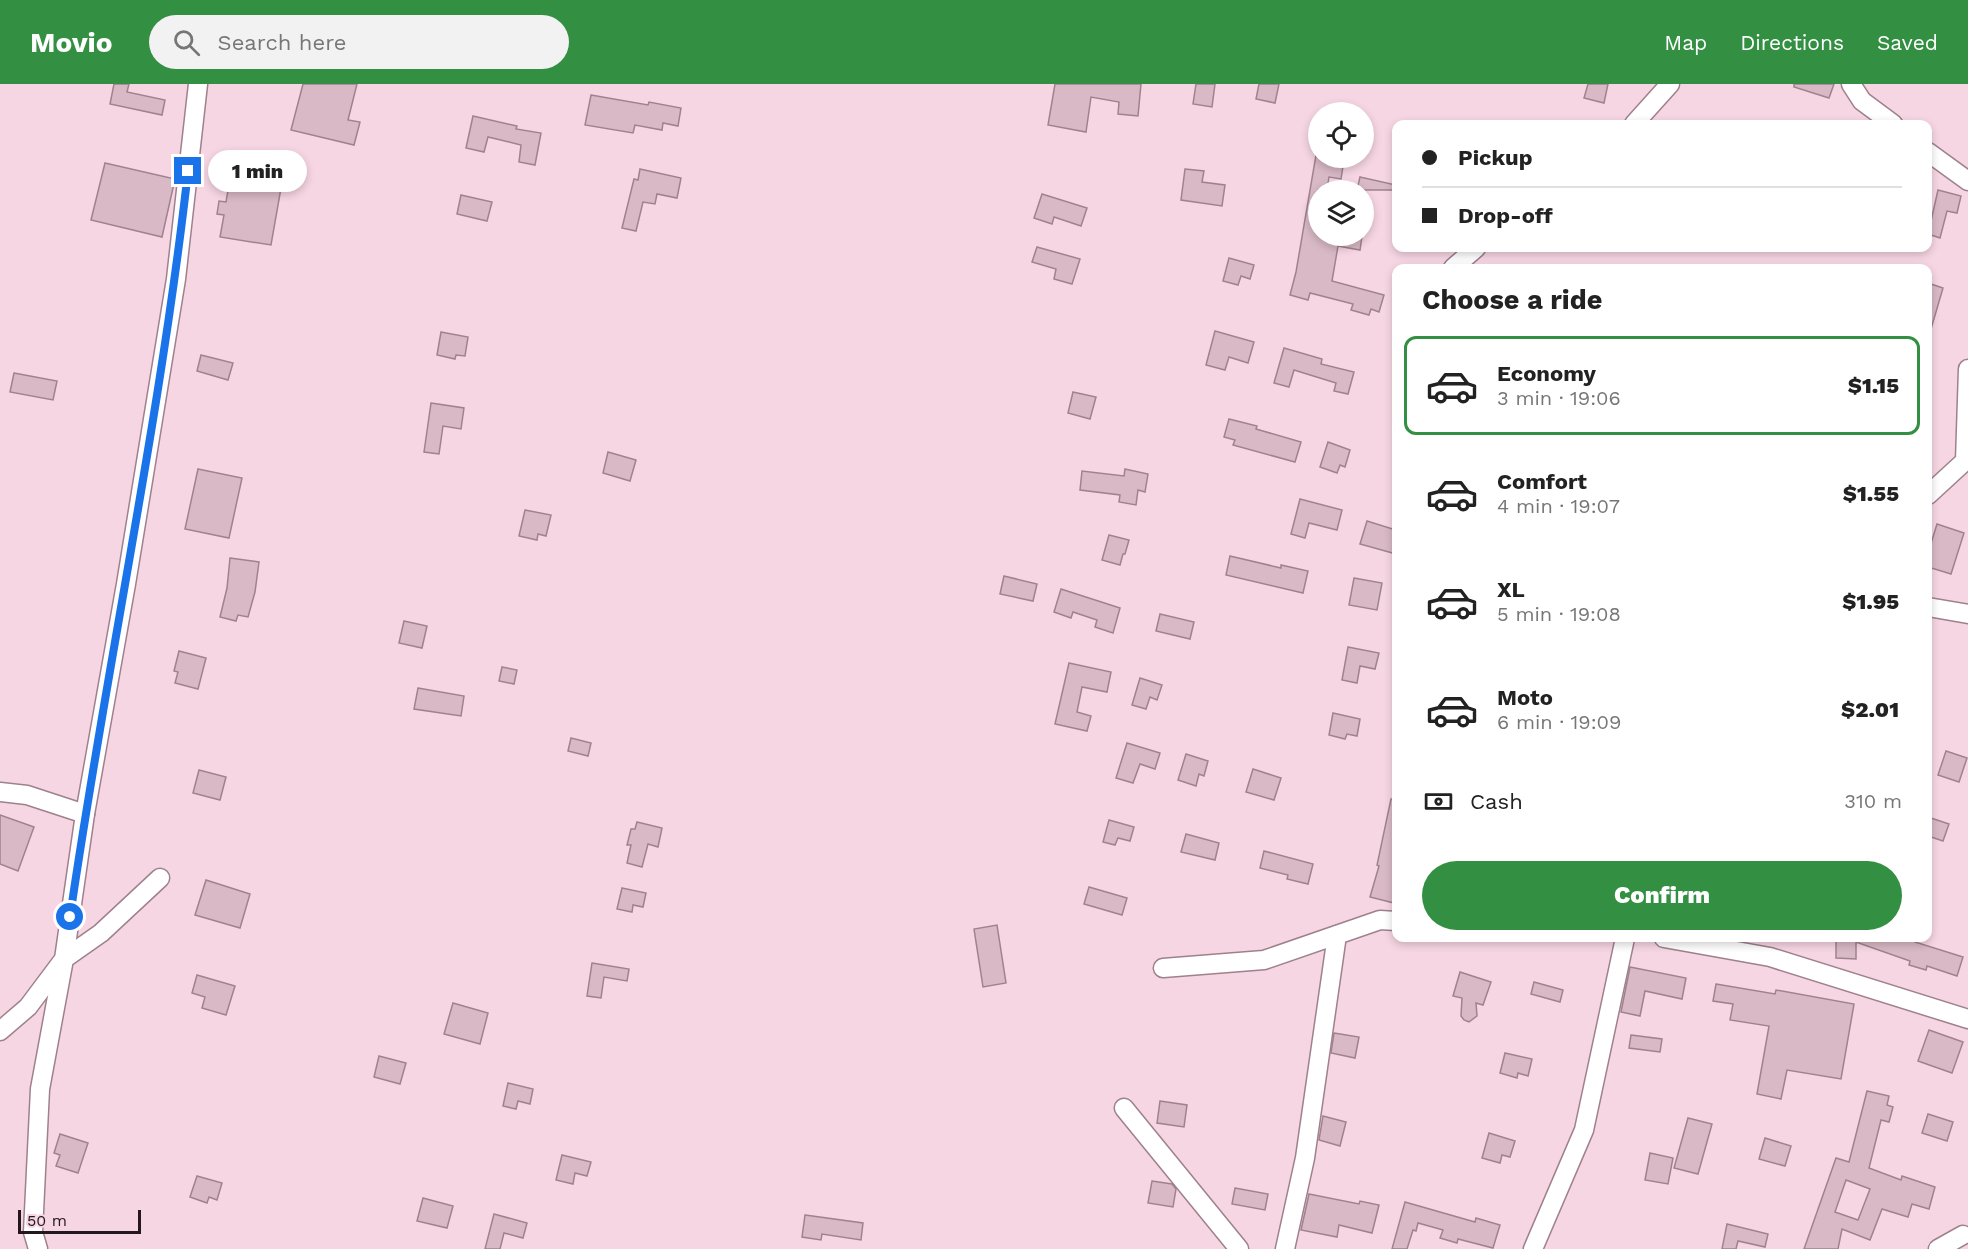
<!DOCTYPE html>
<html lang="en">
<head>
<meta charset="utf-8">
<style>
  :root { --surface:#fff; --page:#f2f2f2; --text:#222; --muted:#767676; --line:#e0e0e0; --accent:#338f41 }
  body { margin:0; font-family:"Work Sans",sans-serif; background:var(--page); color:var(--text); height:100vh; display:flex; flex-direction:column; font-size:22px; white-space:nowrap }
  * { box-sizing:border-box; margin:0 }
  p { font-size:20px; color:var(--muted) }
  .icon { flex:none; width:33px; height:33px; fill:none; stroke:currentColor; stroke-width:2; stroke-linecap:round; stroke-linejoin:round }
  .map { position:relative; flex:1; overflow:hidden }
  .side { position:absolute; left:1392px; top:180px; width:540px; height:678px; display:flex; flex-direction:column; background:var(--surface); border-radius:12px; box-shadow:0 3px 9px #0003 }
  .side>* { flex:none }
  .top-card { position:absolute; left:1392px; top:36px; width:540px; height:132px; border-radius:12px; box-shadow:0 3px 9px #0003; display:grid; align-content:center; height:132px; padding:0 30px; background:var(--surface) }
  .tools { position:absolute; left:1308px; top:18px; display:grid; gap:12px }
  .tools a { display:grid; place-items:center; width:66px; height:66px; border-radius:50%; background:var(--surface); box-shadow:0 3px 9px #0003; font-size:30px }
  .scale { position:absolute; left:18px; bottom:15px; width:123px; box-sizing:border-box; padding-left:6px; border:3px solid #24181d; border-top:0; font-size:16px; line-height:21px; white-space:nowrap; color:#24181d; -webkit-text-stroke:4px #f7d6e4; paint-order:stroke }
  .end { position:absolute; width:27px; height:27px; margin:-14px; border:8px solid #1a73e8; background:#fff; box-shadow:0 0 0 3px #fff }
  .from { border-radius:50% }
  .bubble { position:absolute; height:42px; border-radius:21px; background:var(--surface); box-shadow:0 3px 9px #0003; font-size:20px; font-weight:800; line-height:42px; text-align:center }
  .top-card b { display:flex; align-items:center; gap:21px; height:57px; font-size:22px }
  .top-card b+b { border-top:2px solid var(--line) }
  .top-card i { width:15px; height:15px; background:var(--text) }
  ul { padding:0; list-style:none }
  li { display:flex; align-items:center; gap:18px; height:99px; margin:0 12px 9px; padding:0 18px; border:3px solid transparent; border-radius:12px }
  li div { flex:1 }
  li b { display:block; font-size:22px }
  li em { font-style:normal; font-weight:800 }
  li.current { border-color:var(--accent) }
  li>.icon { width:54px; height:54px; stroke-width:1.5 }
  h2 { padding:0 30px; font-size:27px; line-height:72px }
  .pay { display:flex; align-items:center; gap:15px; height:66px; padding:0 30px; font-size:22px }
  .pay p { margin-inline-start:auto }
  .cta { display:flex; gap:12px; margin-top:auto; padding:12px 30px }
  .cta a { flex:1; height:69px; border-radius:36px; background:var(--accent); color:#fff; font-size:24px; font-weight:800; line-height:69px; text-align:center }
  header { display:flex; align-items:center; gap:36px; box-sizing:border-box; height:84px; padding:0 30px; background:var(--accent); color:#fff }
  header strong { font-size:28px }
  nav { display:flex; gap:33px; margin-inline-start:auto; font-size:21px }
  .search { width:420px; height:54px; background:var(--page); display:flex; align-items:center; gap:15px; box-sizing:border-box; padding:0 21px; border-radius:33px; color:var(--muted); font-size:22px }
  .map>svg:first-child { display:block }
  .building { fill:#d9b9c6; stroke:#a0828f; stroke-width:1.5; fill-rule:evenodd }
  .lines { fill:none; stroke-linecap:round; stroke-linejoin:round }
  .minor-casing { stroke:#9e818d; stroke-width:21 }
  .minor { stroke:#fff; stroke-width:18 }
  .route { stroke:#1a73e8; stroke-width:8 }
</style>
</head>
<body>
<header>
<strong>Movio</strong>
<div class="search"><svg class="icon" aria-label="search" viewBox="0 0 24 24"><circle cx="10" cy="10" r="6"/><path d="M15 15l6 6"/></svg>Search here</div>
<nav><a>Map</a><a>Directions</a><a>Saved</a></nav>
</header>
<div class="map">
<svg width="1968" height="1165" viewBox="0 0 1968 1165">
  <rect width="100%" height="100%" fill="#f7d6e4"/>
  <g class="building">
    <polygon points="114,0 129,0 127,8 165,16 162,31 110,20"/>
    <polygon points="303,0 357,0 348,36 360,38 354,61 291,46"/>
    <polygon points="1055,0 1141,0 1138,32 1118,30 1119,18 1091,13 1086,48 1048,41"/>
    <polygon points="1196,0 1215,0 1212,23 1193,20"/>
    <polygon points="1259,0 1279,0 1275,19 1256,15"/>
    <polygon points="1588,0 1608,0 1604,19 1584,14"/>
    <polygon points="1794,0 1834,0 1829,14 1794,3"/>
    <polygon points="591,11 648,21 649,18 681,24 678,42 663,39 662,46 635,41 633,49 585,41"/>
    <polygon points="473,32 517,42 516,45 541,49 535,81 519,78 521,61 488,53 484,68 466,64"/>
    <polygon points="1316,71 1318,74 1344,76 1341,95 1329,93 1327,106 1318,106 1318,152 1362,152 1360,166 1338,162 1332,197 1384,211 1379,228 1371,225 1369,231 1351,226 1353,220 1310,209 1308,216 1290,211 1296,188"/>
    <polygon points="105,79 175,95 162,153 91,136"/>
    <polygon points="640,85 681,94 677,114 657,110 655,120 643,118 636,147 622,144 634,95 638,96"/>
    <polygon points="1185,85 1204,87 1202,98 1225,101 1222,122 1181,116"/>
    <polygon points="1360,93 1396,101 1396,106 1357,106"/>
    <polygon points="230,95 281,104 271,161 220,153 224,131 217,130 219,117 226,118"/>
    <polygon points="1938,106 1961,112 1957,129 1947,127 1940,154 1928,150"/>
    <polygon points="1042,110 1087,124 1081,142 1054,133 1052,140 1034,134"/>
    <polygon points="461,111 492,118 487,137 457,130"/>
    <polygon points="1037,163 1080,175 1072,200 1054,195 1056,185 1032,178"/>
    <polygon points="1229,174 1254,181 1250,195 1241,192 1238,201 1223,197"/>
    <polygon points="1928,199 1943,204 1931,245 1928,245"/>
    <polygon points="1215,247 1254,258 1248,279 1229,273 1225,286 1206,281"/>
    <polygon points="441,248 468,253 465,272 456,271 455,275 437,271"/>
    <polygon points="1284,264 1322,275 1321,280 1354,288 1348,310 1334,307 1336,299 1294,286 1289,303 1274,299"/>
    <polygon points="201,271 233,279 228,296 197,287"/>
    <polygon points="14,289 57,297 53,316 10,308"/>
    <polygon points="1073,308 1096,313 1090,335 1068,329"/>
    <polygon points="431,319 464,324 461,345 443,342 439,370 424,368"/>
    <polygon points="1229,335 1257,342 1256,345 1301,358 1295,378 1233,361 1235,356 1224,353"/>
    <polygon points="1328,358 1350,366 1345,383 1340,381 1337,389 1320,383"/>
    <polygon points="608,368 636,376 630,397 603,389"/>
    <polygon points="198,385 242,394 229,454 185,445"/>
    <polygon points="1125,385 1148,390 1145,408 1138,406 1136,421 1119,418 1120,411 1080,406 1082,387 1124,392"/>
    <polygon points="1300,415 1342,426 1337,446 1309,439 1305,454 1291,450"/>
    <polygon points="525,426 551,431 546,452 538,450 537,456 519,452"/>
    <polygon points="1367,437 1396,446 1396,470 1360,460"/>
    <polygon points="1937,440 1964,449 1951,490 1928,483 1928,469"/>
    <polygon points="1109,451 1129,456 1125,470 1123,470 1120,481 1102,476"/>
    <polygon points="1230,472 1281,484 1281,481 1308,487 1303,509 1226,491"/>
    <polygon points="230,474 259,478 255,508 248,533 238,531 236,537 220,533 227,504"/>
    <polygon points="1004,492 1037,500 1033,517 1000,510"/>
    <polygon points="1354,494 1382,499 1377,526 1349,521"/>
    <polygon points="1061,505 1120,524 1113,549 1095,543 1097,536 1073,528 1071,534 1054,528"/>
    <polygon points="1160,530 1194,538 1190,555 1156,547"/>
    <polygon points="404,537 427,542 422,564 399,559"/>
    <polygon points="1348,563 1379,569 1375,585 1360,582 1357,599 1342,596"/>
    <polygon points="179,567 206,574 198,605 175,599 178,588 174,587"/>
    <polygon points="1069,579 1111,588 1107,608 1082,603 1077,628 1091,632 1087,647 1055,640"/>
    <polygon points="502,583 517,586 514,600 499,597"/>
    <polygon points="1140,594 1162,601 1157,616 1150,613 1146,625 1132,621"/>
    <polygon points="418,604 464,612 461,632 414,625"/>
    <polygon points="1333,629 1360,635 1357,652 1347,650 1345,655 1329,651"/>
    <polygon points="571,654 591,659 588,672 568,667"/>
    <polygon points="1127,659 1160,669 1155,685 1140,680 1133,699 1116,694"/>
    <polygon points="1946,667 1967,674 1959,698 1938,691"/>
    <polygon points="1186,670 1208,677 1204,692 1199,690 1196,702 1178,696"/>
    <polygon points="1253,685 1281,694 1274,716 1246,708"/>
    <polygon points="199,686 226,693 220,716 193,709"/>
    <polygon points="1391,715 1396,715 1396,809 1394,819 1370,813 1379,782 1377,781"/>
    <polygon points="0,731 34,743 18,787 0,780"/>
    <polygon points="1928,733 1949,740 1943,757 1928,752"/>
    <polygon points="1109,736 1134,743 1130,757 1118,754 1115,761 1103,758"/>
    <polygon points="637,738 662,744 658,763 648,760 642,783 627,779 631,761 627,761 631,745 635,745"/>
    <polygon points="1186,750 1219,759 1215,776 1181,768"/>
    <polygon points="1264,767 1313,780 1308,800 1287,795 1288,791 1260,784"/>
    <polygon points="206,796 250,810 240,844 195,831"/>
    <polygon points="1089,803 1127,814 1122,831 1084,820"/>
    <polygon points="622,804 646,809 643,823 633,821 632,828 617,825"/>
    <polygon points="997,841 1006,899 983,903 974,845"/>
    <polygon points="1836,854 1916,854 1915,858 1963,873 1957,892 1927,882 1926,886 1909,881 1910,877 1856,858 1856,875 1836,874"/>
    <polygon points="592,879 629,885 627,897 604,893 601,914 587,912"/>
    <polygon points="1630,883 1686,894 1682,915 1645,907 1640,932 1621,928"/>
    <polygon points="1460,888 1491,898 1483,921 1476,919 1477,932 1469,938 1464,936 1461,932 1462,914 1453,912"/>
    <polygon points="197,891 235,902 226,931 202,924 205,913 192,909"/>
    <polygon points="1534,898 1563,906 1560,918 1531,910"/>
    <polygon points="1716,900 1775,910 1776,906 1854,920 1841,995 1787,986 1781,1015 1757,1010 1769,942 1730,936 1733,920 1713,917"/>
    <polygon points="453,919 488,929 480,960 444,950"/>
    <polygon points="1929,946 1963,958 1952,989 1918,977"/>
    <polygon points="1334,949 1359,953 1355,974 1331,969"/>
    <polygon points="1631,951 1662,955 1660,968 1629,964"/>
    <polygon points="1505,969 1532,975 1528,992 1518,989 1517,994 1500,989"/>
    <polygon points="379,972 406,979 400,1000 374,993"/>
    <polygon points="508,999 533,1005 530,1020 518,1017 516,1025 503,1022"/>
    <path d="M1867,1007L1889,1012L1887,1021L1893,1023L1889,1038L1881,1036L1869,1084L1901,1096L1902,1092L1935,1103L1929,1125L1912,1120L1908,1133L1882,1125L1870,1156L1842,1145L1838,1165H1804L1836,1074L1849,1078ZM1846,1096L1870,1105L1858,1136L1835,1128Z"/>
    <polygon points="1160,1017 1187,1021 1184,1043 1157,1039"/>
    <polygon points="1928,1030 1953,1038 1947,1057 1922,1049"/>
    <polygon points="1323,1032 1346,1038 1340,1062 1319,1056"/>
    <polygon points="1688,1034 1712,1040 1698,1090 1674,1084"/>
    <polygon points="1489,1049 1515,1057 1510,1073 1502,1071 1500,1079 1482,1074"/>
    <polygon points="60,1050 88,1059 78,1089 56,1082 60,1071 54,1069"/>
    <polygon points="1765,1054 1791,1062 1785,1082 1759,1075"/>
    <polygon points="1650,1069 1673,1074 1668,1100 1645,1096"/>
    <polygon points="562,1071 591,1078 587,1092 575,1089 573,1100 556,1096"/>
    <polygon points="197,1092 222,1099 217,1116 209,1113 207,1119 190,1113"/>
    <polygon points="1152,1097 1172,1100 1176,1105 1173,1123 1148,1119"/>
    <polygon points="1235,1104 1268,1110 1265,1126 1232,1120"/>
    <polygon points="1309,1110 1359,1120 1360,1117 1379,1121 1372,1149 1339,1141 1337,1153 1301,1146"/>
    <polygon points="423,1114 453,1122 447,1144 417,1137"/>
    <polygon points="1405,1118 1475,1138 1476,1134 1500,1141 1493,1164 1458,1155 1457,1159 1440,1154 1443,1146 1418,1139 1416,1147 1413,1146 1407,1165 1392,1165"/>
    <polygon points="494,1130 527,1139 523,1154 504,1149 500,1165 485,1165"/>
    <polygon points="805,1131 863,1139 861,1156 822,1150 821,1156 802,1153"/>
    <polygon points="1727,1140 1768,1150 1765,1163 1738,1157 1736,1165 1722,1165"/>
  </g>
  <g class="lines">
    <defs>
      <g id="minor">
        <polyline points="1851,0 1862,17 1893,40"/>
        <polyline points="1634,40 1670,0"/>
        <polyline points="1928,68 1968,97"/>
        <polyline points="1453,184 1476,164"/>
        <polyline points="1928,411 1965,377 1968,285"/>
        <polyline points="1928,523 1968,530"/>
        <polyline points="0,708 27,711 85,730"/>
        <polyline points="1664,854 1770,873 1968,935"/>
        <polyline points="1163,884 1264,876 1380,836 1396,837"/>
        <polyline points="0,947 28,923 64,875 85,730 126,500 176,195 198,0"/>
        <polyline points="1124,1024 1239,1165"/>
        <polyline points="38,1165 33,1148 40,1005 64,875 101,849 160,794"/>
        <polyline points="1285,1165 1305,1074 1337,851"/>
        <polyline points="1533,1165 1584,1046 1625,854"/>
        <polyline points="1938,1165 1963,1151"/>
      </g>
    </defs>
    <use href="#minor" class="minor-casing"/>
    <use href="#minor" class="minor"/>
  </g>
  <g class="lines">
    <path class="route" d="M70,833C106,584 160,337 188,87"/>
  </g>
</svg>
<div class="tools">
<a><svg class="icon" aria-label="locate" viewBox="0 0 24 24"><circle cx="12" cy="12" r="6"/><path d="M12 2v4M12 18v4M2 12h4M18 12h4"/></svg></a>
<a><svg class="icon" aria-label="layers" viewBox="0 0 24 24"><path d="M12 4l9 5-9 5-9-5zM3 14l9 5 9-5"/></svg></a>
</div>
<div class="scale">50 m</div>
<i class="end from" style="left:70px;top:833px"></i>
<i class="end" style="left:188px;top:87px"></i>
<div class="bubble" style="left:208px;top:66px;width:99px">1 min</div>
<div class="top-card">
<b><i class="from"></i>Pickup</b>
<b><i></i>Drop-off</b>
</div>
<section class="side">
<h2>Choose a ride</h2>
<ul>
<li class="current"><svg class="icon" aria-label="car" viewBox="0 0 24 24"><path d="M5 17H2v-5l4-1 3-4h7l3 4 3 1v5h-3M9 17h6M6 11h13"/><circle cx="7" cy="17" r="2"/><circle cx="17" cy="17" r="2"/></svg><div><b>Economy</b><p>3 min · 19:06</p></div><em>$1.15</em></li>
<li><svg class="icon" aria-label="car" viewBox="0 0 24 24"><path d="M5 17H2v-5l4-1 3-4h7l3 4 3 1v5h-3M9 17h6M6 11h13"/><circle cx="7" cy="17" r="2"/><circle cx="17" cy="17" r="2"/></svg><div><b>Comfort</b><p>4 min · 19:07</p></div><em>$1.55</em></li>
<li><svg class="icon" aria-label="car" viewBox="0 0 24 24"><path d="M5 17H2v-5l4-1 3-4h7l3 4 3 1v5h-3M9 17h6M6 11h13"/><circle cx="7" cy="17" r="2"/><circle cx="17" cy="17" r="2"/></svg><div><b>XL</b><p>5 min · 19:08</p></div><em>$1.95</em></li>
<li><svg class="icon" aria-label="car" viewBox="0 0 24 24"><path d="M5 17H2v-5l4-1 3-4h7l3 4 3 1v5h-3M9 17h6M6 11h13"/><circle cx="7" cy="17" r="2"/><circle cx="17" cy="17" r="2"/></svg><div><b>Moto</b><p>6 min · 19:09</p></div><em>$2.01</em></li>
</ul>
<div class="pay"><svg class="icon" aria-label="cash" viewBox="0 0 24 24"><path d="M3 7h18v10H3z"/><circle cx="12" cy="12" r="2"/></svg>Cash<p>310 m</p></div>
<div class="cta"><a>Confirm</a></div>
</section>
</div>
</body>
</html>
